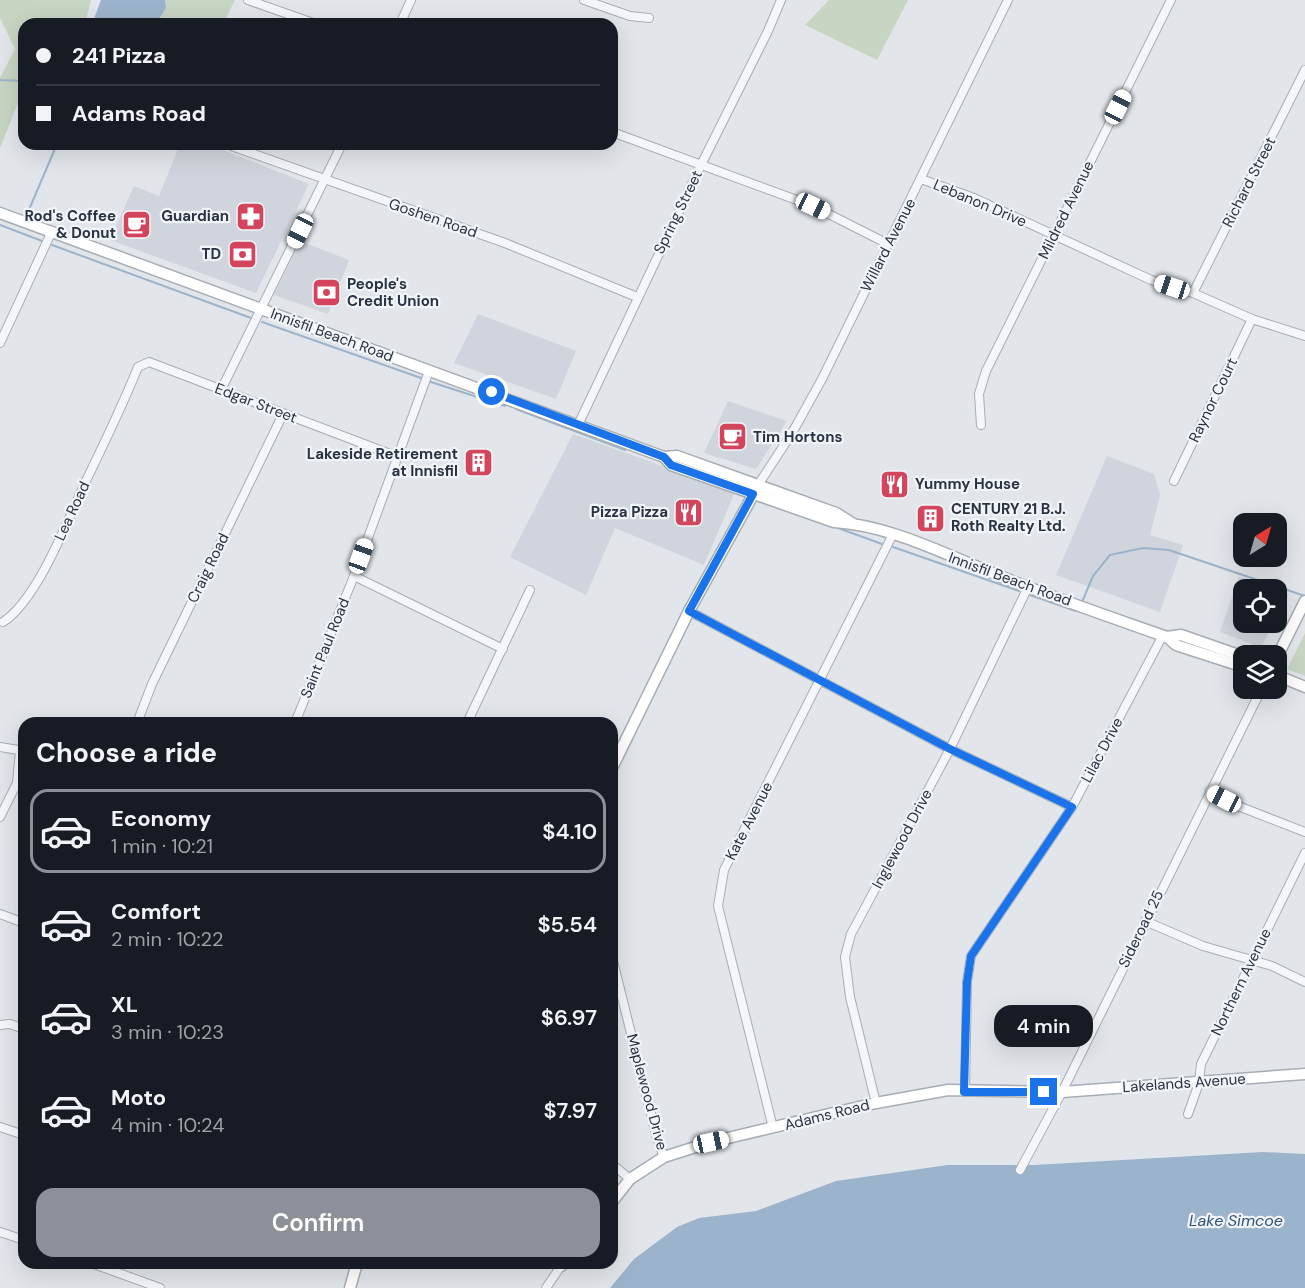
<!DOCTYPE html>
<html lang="en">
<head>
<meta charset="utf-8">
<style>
  :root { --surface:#171b24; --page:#20242c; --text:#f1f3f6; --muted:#9ea1a6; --line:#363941; --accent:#8c9099 }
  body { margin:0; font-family:"DM Sans",sans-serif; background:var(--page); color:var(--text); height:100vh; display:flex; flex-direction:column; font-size:22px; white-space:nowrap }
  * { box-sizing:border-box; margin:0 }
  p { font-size:20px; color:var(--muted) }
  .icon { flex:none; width:33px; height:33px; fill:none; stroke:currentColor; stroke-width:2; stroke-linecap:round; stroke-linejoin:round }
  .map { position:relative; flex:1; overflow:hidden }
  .details { position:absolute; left:18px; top:717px; width:600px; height:552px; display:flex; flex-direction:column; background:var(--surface); border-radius:18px; box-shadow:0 6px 24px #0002 }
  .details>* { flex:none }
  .banner { position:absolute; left:18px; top:18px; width:600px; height:132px; border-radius:18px; box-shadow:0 6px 24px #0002; display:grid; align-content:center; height:132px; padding:0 18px; background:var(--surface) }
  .needle { width:39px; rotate:37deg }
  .controls { position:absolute; left:1233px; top:513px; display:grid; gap:12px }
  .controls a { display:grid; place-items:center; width:54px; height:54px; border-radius:12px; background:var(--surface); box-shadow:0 6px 24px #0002; font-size:30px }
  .end { position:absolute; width:27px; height:27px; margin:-14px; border:8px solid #1a73e8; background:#fff; box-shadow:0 0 0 3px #fff }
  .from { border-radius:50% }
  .bubble { position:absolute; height:42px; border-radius:18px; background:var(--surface); box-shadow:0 6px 24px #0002; font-size:20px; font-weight:600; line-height:42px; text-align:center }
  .car { position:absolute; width:18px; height:36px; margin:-18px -9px; border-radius:8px; box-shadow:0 0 4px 2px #0007; background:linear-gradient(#fff 24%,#345 0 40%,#fff 0 76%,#345 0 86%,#fff 0) }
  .banner b { display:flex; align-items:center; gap:21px; height:57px; font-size:22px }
  .banner b+b { border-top:2px solid var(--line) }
  .banner i { width:15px; height:15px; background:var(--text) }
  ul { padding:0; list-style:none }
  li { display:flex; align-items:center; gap:18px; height:84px; margin:0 12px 9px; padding:0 6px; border:3px solid transparent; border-radius:18px }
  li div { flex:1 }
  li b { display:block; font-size:22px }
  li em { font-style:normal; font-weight:600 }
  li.selected { border-color:var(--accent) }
  li>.icon { width:54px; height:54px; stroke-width:1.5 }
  h2 { padding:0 18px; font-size:27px; line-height:72px }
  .primary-button { display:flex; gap:12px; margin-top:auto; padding:12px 18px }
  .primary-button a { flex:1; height:69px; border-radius:18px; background:var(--accent); color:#fff; font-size:24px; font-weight:600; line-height:69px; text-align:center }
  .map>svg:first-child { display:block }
  .built { fill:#d0d5dd }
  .green { fill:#c8d5c3 }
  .water { fill:#9cb4cb }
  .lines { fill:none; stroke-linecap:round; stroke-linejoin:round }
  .stream { stroke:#9cb4cb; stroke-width:2 }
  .street-casing { stroke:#a7adb5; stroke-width:10 }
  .secondary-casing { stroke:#a7adb5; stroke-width:13 }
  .street { stroke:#f5f6f9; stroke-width:8 }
  .secondary { stroke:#fff; stroke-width:10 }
  .route { stroke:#1a73e8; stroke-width:8 }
  .labels { text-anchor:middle; stroke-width:4.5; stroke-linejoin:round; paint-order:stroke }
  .street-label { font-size:15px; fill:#293343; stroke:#f2f5f8 }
  .poi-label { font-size:15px; font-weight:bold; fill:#293343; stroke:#f2f5f8; text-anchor:end }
  .water-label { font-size:16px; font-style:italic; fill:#325379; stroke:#f2f5f8 }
</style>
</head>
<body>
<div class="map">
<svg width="1305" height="1288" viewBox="0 0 1305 1288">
  <rect width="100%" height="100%" fill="#e2e6eb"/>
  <g class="built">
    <polygon points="180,144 208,144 309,184 256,293 110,240 134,186 159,196"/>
    <polygon points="300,241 349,260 328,314 274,295"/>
    <polygon points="478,314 576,351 556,399 454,363"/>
    <polygon points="728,401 787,421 756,469 704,453"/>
    <polygon points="573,434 735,492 704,565 615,528 586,595 510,557"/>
    <polygon points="1107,456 1154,474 1160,495 1150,535 1183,545 1160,612 1056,575"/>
    <polygon points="1239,577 1276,590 1244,590 1244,622 1274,623 1261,648 1220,632"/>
    <polygon points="1276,590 1289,594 1277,618 1276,618"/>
  </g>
  <g class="green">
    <polygon points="0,0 91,0 85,24 24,24 24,88 0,148 0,78 15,49 0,18"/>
    <polygon points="165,0 235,0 223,24 156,24 166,8"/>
    <polygon points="829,0 908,0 877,60 805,25"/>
    <polygon points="1305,633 1305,676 1287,669"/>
  </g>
  <g class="water">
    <polygon points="101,0 165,0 166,8 156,24 92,24"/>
    <polygon points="1263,1152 1305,1154 1305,1288 610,1288 634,1259 677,1227 699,1218 756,1211 836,1181 948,1165 1034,1165"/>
  </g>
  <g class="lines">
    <g class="stream">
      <polyline points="0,80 24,81"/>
      <polyline points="28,212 57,144"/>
      <polyline points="0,225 42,241"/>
      <polyline points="52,245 251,318"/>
      <polyline points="262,322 421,378"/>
      <polyline points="431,382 505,406"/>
      <polyline points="516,409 625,450"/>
      <polyline points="838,528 882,544"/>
      <polyline points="893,547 1019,591"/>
      <polyline points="1030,595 1076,611 1077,609"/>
      <polyline points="1082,602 1093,576 1110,555 1143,548 1169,550 1305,596"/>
    </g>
    <defs>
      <g id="street">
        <polyline points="248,0 316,24"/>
        <polyline points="584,0 630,16 649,18"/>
        <polyline points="400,24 411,0"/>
        <polyline points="612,132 813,206 888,244"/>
        <polyline points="226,144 505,243 637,297"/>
        <polyline points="921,179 974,198 1151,280 1193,293 1252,319 1305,336"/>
        <polyline points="1193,293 1305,70"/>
        <polyline points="0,343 52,231"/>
        <polyline points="221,390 342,144"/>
        <polyline points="578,425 701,165 768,31 781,0"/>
        <polyline points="981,425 979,394 986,371 1171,0"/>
        <polyline points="1174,481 1252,319"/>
        <polyline points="758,485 792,433 822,379 1008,0"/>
        <polyline points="354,576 503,649"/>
        <polyline points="689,611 950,749 1072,807"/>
        <path d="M3,622C37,600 67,522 84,485C103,446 122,407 138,367L149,362L398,457"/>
        <polyline points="137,723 152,684 283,414"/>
        <polyline points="295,723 354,576 429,371"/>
        <polyline points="467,723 530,590"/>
        <polyline points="0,747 24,751"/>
        <polyline points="1210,791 1238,806 1305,832"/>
        <polyline points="0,817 17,783 20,751"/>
        <polyline points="0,914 24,923"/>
        <polyline points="1145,921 1203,946 1272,966 1305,982"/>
        <polyline points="612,957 657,1138 664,1157"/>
        <polyline points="0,1025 10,1024 24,1029"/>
        <polyline points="965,1092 967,982 971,956 1072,807 1163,635"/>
        <polyline points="876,1103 850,997 845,957 851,934 950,749 1028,587"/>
        <polyline points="1188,1114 1199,1083 1201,1064 1305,853"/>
        <polyline points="0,1127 24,1135"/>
        <polyline points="773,1128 718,906 724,870 893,534"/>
        <polyline points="612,1164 630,1179"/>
        <polyline points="1020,1170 1062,1092 1262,688"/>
        <polyline points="0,1232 24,1240"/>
        <polyline points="91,1263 160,1288"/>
        <polyline points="546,1288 561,1266"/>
      </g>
      <g id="secondary">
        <polyline points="0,213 664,457 677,456 836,513 852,523"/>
        <path d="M664,457L671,465L834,522C889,525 944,554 995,574C1051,597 1110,617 1167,637L1176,645L1244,667"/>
        <polyline points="1167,637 1181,635 1244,657"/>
        <polyline points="1276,659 1305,601"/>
        <polyline points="1276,675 1305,687"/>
        <polyline points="612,768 689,611 757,488"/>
        <polyline points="612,1202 630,1179 664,1157 711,1142 876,1103 948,1090 1062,1092 1305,1074"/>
        <polyline points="558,1263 561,1266 564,1263"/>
        <polyline points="350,1288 357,1263"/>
      </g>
    </defs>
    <use href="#street" class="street-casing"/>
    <use href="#secondary" class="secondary-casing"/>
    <use href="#street" class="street"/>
    <use href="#secondary" class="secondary"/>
  </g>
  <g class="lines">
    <polyline class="route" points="492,392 664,457 671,465 753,494 689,611 950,749 1072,807 971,956 967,982 964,1092 1044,1092"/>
  </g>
  <defs>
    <symbol id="pharmacy-square" viewBox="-11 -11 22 22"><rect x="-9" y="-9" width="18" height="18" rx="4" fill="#d2455c" stroke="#f2f5f8"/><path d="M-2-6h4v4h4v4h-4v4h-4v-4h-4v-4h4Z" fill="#fff"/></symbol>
    <symbol id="cafe-square" viewBox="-11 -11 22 22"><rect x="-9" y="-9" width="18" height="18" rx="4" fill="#d2455c" stroke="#f2f5f8"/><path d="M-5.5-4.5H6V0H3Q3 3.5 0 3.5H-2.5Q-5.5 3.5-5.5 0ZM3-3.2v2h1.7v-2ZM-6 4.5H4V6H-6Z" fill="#fff"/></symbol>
    <symbol id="bank-square" viewBox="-11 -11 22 22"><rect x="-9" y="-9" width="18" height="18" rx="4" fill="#d2455c" stroke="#f2f5f8"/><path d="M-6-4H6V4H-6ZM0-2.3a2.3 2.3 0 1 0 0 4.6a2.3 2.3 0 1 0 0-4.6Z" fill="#fff"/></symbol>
    <symbol id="building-square" viewBox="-11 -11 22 22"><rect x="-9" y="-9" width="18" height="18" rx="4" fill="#d2455c" stroke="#f2f5f8"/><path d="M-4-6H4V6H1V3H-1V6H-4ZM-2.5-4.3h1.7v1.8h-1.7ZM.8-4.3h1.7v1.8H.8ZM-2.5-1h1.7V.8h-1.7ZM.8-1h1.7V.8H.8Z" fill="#fff"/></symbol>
    <symbol id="restaurant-square" viewBox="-11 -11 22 22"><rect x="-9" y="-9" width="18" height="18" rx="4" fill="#d2455c" stroke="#f2f5f8"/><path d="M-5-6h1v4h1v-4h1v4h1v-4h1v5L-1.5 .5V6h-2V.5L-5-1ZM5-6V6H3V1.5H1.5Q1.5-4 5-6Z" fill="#fff"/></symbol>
  </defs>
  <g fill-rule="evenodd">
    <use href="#pharmacy-square" x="234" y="200" width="33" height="33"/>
    <use href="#cafe-square" x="120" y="208" width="33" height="33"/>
    <use href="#bank-square" x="226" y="238" width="33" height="33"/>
    <use href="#bank-square" x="310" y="276" width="33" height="33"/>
    <use href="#cafe-square" x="716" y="420" width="33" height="33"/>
    <use href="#building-square" x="462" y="446" width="33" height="33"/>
    <use href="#restaurant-square" x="878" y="468" width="33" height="33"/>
    <use href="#restaurant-square" x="672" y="496" width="33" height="33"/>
    <use href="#building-square" x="914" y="502" width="33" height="33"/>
  </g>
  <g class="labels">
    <g class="street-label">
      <text transform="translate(1249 182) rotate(-63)" y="5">Richard Street</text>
      <text transform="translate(980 203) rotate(23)" y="5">Lebanon Drive</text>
      <text transform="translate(1066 210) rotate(-64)" y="5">Mildred Avenue</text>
      <text transform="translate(678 212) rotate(-64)" y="5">Spring Street</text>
      <text transform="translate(433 218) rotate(19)" y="5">Goshen Road</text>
      <text transform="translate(888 245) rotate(-63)" y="5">Willard Avenue</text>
      <text transform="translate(332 335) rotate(20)" y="5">Innisfil Beach Road</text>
      <text transform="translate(1213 400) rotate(-64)" y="5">Raynor Court</text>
      <text transform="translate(256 403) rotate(21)" y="5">Edgar Street</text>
      <text transform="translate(72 511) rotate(-65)" y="5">Lea Road</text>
      <text transform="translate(208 568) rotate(-64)" y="5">Craig Road</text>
      <text transform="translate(1010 579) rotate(20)" y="5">Innisfil Beach Road</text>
      <text transform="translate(325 648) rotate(-68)" y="5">Saint Paul Road</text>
      <text transform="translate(1102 750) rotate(-62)" y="5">Lilac Drive</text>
      <text transform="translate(749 821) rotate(-63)" y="5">Kate Avenue</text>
      <text transform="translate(902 839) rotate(-62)" y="5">Inglewood Drive</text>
      <text transform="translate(1141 929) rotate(-64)" y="5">Sideroad 25</text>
      <text transform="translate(1241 982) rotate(-64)" y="5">Northern Avenue</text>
      <text transform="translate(1184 1083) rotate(-4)" y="5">Lakelands Avenue</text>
      <text transform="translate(647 1092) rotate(75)" y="5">Maplewood Drive</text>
      <text transform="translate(827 1115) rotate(-14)" y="5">Adams Road</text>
    </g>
    <g class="poi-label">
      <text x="116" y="221">Rod's Coffee<tspan x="116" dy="17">&amp; Donut</tspan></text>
      <text x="229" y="221">Guardian</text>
      <text x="221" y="259">TD</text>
      <text x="347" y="289" text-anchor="start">People's<tspan x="347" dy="17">Credit Union</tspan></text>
      <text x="753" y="442" text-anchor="start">Tim Hortons</text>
      <text x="458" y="459">Lakeside Retirement<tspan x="458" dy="17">at Innisfil</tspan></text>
      <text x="915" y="489" text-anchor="start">Yummy House</text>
      <text x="951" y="514" text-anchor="start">CENTURY 21 B.J.<tspan x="951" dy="17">Roth Realty Ltd.</tspan></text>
      <text x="668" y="517">Pizza Pizza</text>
    </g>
    <g class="water-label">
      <text x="1236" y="1226">Lake Simcoe</text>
    </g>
  </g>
</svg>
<div class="controls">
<a><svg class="needle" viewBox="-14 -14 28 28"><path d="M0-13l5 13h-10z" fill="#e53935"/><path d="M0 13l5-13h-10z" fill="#9ea1a6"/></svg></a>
<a><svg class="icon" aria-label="locate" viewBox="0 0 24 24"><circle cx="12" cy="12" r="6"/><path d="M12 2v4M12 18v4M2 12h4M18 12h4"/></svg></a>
<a><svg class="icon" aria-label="layers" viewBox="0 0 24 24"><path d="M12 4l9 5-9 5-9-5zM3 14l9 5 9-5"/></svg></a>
</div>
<i class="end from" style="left:492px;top:392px"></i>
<i class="end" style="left:1044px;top:1092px"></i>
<div class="bubble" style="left:994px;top:1005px;width:99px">4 min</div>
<i class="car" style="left:1118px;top:107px;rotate:27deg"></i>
<i class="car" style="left:813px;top:206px;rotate:115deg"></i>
<i class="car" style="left:300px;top:231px;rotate:206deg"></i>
<i class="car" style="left:1172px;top:287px;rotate:288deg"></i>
<i class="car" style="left:361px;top:556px;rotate:20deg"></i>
<i class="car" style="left:1224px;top:799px;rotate:297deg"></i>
<i class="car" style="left:711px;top:1142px;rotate:78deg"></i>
<div class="banner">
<b><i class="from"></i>241 Pizza</b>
<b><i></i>Adams Road</b>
</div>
<section class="details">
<h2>Choose a ride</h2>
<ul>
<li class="selected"><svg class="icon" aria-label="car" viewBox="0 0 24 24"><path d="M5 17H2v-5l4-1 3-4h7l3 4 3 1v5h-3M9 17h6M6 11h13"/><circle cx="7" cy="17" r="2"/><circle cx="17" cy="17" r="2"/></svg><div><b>Economy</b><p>1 min · 10:21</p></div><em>$4.10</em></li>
<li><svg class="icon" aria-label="car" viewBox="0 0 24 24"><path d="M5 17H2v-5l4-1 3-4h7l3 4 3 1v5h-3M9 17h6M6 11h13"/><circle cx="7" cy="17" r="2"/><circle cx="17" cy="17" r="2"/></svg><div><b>Comfort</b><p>2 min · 10:22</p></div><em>$5.54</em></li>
<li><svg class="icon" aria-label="car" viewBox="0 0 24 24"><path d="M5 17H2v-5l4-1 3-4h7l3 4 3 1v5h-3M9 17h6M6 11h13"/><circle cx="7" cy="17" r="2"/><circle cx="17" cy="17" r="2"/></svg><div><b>XL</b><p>3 min · 10:23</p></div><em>$6.97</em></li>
<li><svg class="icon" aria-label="car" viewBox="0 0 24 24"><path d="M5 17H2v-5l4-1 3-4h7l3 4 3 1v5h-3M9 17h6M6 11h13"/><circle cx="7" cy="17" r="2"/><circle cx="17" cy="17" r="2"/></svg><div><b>Moto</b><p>4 min · 10:24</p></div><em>$7.97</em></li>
</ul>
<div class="primary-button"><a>Confirm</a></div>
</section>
</div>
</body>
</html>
